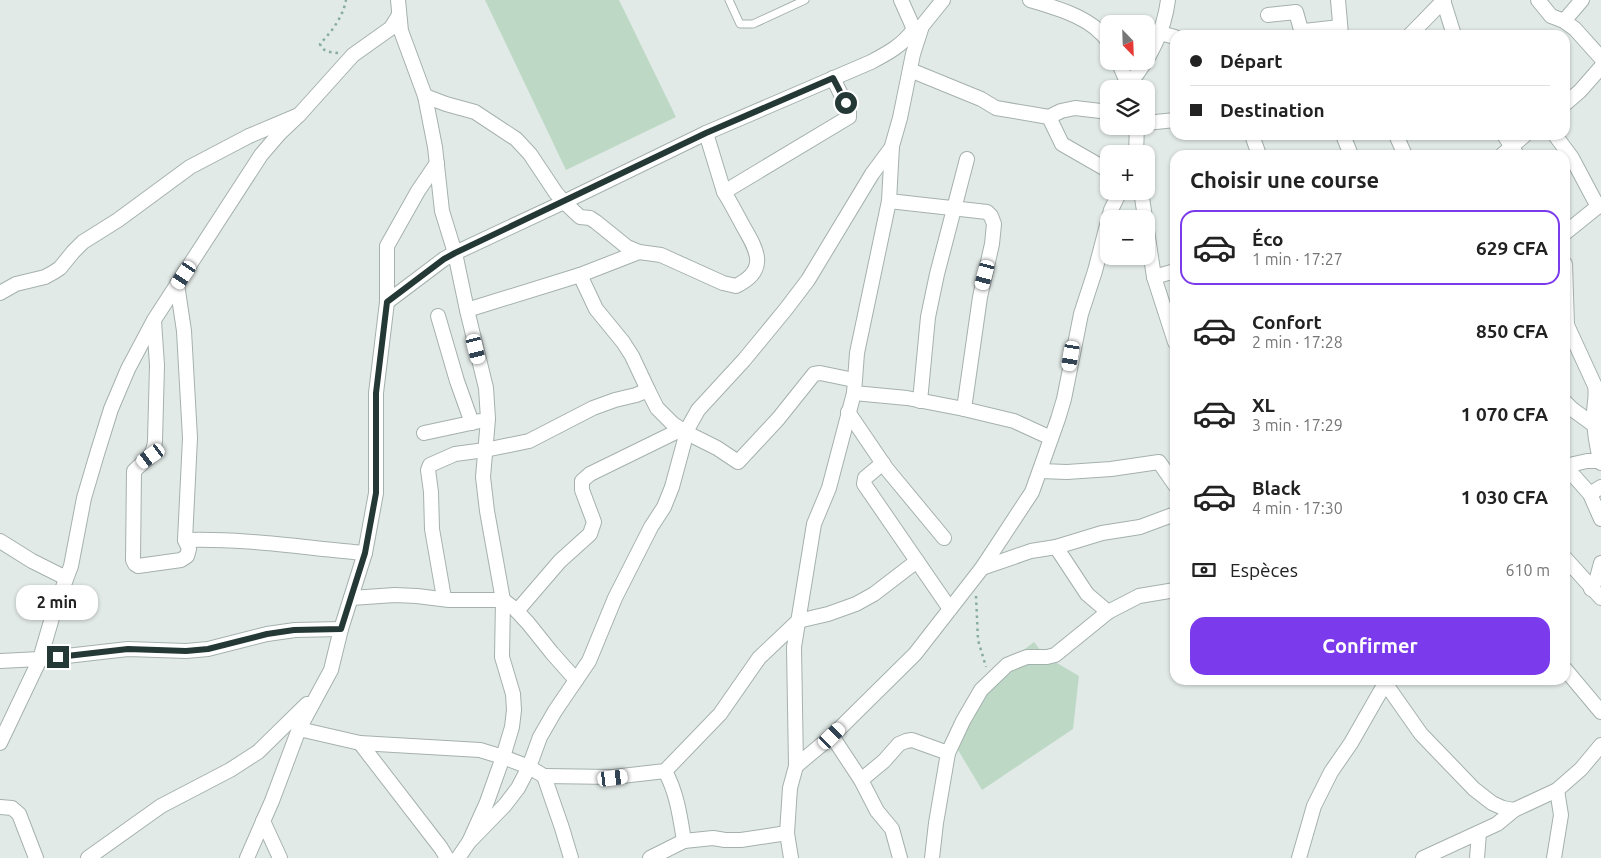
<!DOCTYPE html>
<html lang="fr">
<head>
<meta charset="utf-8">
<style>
  :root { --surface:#fff; --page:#f2f2f2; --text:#222; --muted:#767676; --line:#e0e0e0; --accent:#7c3aed }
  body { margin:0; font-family:Ubuntu,sans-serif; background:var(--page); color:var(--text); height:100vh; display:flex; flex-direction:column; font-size:19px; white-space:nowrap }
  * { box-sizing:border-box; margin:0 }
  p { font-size:16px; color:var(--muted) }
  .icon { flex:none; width:28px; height:28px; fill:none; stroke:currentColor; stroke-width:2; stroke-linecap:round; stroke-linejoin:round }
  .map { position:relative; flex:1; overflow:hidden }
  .side { position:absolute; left:1170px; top:150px; width:400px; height:535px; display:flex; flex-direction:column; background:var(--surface); border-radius:15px; box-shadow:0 1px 4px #0004 }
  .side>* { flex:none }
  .top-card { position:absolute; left:1170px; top:30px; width:400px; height:110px; border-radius:15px; box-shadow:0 1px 4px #0004; display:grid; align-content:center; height:110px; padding:0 20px; background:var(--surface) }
  .needle { width:32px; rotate:157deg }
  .fabs { position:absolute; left:1100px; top:15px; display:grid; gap:10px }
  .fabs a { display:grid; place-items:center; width:55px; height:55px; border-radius:10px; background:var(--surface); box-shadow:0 1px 4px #0004; font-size:25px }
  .end { position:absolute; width:22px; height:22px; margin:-11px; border:6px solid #243935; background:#fff; box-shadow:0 0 0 2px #fff }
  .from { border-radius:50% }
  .bubble { position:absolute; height:35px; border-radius:15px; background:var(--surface); box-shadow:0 1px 4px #0004; font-size:16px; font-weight:700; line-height:35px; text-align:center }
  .car { position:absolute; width:15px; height:30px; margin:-15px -8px; border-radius:6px; box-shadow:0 0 4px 1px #0007; background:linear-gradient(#fff 24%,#345 0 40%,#fff 0 76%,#345 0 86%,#fff 0) }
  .top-card b { display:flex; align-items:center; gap:18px; height:48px; font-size:19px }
  .top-card b+b { border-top:1px solid var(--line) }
  .top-card i { width:12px; height:12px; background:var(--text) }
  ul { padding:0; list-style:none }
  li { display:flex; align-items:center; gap:15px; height:75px; margin:0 10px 8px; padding:0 10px; border:2px solid transparent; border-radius:15px }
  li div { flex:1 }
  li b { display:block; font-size:19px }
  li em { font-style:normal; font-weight:700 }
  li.active { border-color:var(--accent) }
  li>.icon { width:45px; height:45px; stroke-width:1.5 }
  h2 { padding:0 20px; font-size:22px; line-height:60px }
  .pay { display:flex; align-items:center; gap:12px; height:55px; padding:0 20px; font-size:19px }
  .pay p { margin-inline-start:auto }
  .primary-button { display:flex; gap:10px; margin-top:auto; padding:10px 20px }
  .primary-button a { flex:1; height:58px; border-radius:15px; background:var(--accent); color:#fff; font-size:20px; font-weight:700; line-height:58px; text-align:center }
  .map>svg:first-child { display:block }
  .green { fill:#bdd9c6 }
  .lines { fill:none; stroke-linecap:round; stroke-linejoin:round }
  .lane-casing { stroke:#a5b1ae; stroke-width:9 }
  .street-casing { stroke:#a5b1ae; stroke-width:16 }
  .path { stroke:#86aba1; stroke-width:2.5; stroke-dasharray:2.5 4; stroke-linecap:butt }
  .lane { stroke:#fff; stroke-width:7 }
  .street { stroke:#fff; stroke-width:14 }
  .route { stroke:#243935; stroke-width:6 }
</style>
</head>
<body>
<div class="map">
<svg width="1601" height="858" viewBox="0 0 1601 858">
  <rect width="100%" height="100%" fill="#e2eae7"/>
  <g class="green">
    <polygon points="485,0 619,0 676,117 566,170"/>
    <polygon points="1034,642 1045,656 1079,676 1073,729 982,790 955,745 988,677"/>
  </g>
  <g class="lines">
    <defs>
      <polyline id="lane" points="729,0 740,24 753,24 805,0"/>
      <g id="street">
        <polyline points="398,0 401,31 425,96 435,147 442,211 455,253 467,310 486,388 488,419 483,477 487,511 503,600 502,657 513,694 514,710 512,727 503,757 487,802 469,842"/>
        <polyline points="901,0 917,36"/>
        <path d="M1030,0C1057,8 1094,18 1109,43"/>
        <polyline points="1338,0 1341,34"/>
        <polyline points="1443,0 1454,35"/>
        <polyline points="1538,0 1551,16 1564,21 1575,29 1601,58"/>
        <polyline points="1268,15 1296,12 1301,30 1304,31 1340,27"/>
        <polyline points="1564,21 1582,0"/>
        <polyline points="1160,33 1175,37"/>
        <polyline points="1410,35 1444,0"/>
        <polyline points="1118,61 1130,89"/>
        <polyline points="910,70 981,99 996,108 1049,117 1061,111 1075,108 1109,112"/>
        <path d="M1129,84C1150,59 1164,32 1168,0"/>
        <path d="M425,96L446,104L475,112L516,139L530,154L556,193L564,202L706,133L871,62C888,53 903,45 914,29"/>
        <polyline points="1565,104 1580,91 1601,67"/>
        <polyline points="1049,117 1062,144 1109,171"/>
        <polyline points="1146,123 1175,120"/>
        <polyline points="706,133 724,192 849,117 849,111 833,78"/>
        <polyline points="1252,135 1259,155"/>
        <polyline points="1343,135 1351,155"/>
        <polyline points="1396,135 1405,155"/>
        <polyline points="1504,135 1517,155"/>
        <polyline points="1555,135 1572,158 1598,207"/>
        <polyline points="1136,154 1137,126"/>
        <polyline points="1502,155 1525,135"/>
        <polyline points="1141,191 1154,277 1175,342"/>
        <polyline points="889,201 987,212 991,216 994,224 992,244 980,297 964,409"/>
        <polyline points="1565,233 1601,204"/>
        <path d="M1565,264L1567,325L1595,386C1597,396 1594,404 1594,414C1594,430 1597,448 1601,463"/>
        <polyline points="580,275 596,309 623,342 632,356 648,390"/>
        <polyline points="1154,277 1175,271"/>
        <path d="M177,284L184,331L190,438L185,540C245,538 305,548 365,553"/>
        <polyline points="0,293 16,284 45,277 54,272 60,268 73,252 83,242 118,220 190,167 249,136 299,115 353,55 391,28 399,15"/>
        <path d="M387,302L444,259L455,253L564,202L580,217L590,218L596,222L627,247L639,252L661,255L723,283L736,286C769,270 757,250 743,226C737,215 731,203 724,192"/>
        <polyline points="467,310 580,275 639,252"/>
        <polyline points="438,316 457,381 472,423"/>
        <path d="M154,321L157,365L155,441C153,459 145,459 134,471L133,560L135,564L138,566L181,560L187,556L189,549L185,540"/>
        <polyline points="854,393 907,398 964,409 1014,421 1051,438"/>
        <polyline points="920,401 928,317 937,274 967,159"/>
        <polyline points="1565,402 1572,409 1594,425"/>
        <polyline points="848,412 886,468 944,538"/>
        <polyline points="424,433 480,421"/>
        <polyline points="883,463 865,478 864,484 950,609"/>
        <polyline points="1565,466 1590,494 1601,519"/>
        <polyline points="1565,466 1587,461 1601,461"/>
        <polyline points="1040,471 1067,472 1111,469 1159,462 1175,485"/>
        <polyline points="1590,494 1601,487"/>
        <polyline points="0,541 32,561 66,578"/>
        <polyline points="1056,547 1087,594 1108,612 1139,596 1175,590"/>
        <polyline points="1565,558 1601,598"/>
        <polyline points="982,568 1031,551 1056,547 1102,533 1140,527 1175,514"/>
        <polyline points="1591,589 1597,578 1601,563"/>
        <polyline points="351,598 395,595 417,596 449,600 503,600 515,609 528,623 552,653 576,680"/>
        <polyline points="444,598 432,529 431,492 428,470 430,465 455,454 485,450 529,441 593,408 615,400 636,395 648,390 657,408 673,424 687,433 717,448 738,462 778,419 814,374 820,373 854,380"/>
        <polyline points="517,611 560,561 590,534 594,522 582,490 582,481 590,474 682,429"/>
        <polyline points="0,661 40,659 128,649 186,651 208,649 267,634 295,630 341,629"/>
        <polyline points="1565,669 1601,712"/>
        <polyline points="1383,680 1421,734 1474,789 1492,803 1503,808 1514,810"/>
        <polyline points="299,729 360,743 480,750 503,757 529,767 544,776 562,828 571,858"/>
        <polyline points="832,736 861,780"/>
        <polyline points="0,743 40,659 54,611 71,566 84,498 97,454 111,409 128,369 154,320 261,155 279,134 299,115"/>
        <polyline points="360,743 441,848 447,858"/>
        <polyline points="796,766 832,736 915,654 982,568 1032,492 1058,419 1064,399 1081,314 1095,271 1111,210 1120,191"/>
        <path d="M665,771C677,793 680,816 684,841"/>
        <polyline points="544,776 613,777 665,771 720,714 759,658 798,621 828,614 856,604 874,594 917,561"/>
        <polyline points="0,807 12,808 19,814 36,858"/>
        <polyline points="263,821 280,858"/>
        <polyline points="88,858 161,806 230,770 258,752 307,704"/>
        <polyline points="247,858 272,801 299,729 331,670 341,629 365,553 376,493 376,393 387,302 387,246 418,191 437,163"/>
        <polyline points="458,858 469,842 505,805 518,788 529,767 540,737 555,711 589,661 615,598 651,527 664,507 672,487 688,428 698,410 744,360 786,309 808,280 872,174 892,147"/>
        <polyline points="650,858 684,841 713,838 725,840 741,840 787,833"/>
        <polyline points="791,858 787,833 790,788 796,766 794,647 814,524 829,488 854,393 857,353 889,201 892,146 900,118 913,54 922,26 943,0"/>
        <polyline points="900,858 892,829 877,811 861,780 884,761 899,744 906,741 912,740 948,753"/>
        <polyline points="932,858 936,823 948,753 963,721 981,690 1007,665 1019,660 1027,657 1047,657 1055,655 1108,612"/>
        <polyline points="1299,858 1314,806 1331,772 1351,743 1387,680"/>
        <polyline points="1423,858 1497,824 1514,810 1557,790 1581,769 1601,745"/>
        <polyline points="1477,858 1479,833"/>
        <polyline points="1554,858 1561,815 1557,790"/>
      </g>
    </defs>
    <use href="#lane" class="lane-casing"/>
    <use href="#street" class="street-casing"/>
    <g class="path">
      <path d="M338,53C329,52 323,52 320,44C332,31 343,17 346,0"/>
      <polyline points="976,596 978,640 986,667"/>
    </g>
    <use href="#lane" class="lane"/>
    <use href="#street" class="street"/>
  </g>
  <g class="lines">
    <polyline class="route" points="58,657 128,649 186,651 208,649 267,634 294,630 341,629 365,553 376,493 376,393 387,302 444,259 455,253 706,133 833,78 846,103"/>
  </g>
</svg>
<div class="fabs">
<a><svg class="needle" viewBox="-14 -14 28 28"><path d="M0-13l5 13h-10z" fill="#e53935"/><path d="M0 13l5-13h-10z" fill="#767676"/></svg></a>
<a><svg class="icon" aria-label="layers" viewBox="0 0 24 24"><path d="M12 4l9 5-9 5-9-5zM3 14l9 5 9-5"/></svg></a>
<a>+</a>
<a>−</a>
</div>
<i class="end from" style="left:846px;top:103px"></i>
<i class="end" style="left:58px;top:657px"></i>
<div class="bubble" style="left:16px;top:585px;width:82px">2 min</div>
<i class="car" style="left:184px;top:275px;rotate:214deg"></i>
<i class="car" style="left:985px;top:275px;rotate:195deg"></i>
<i class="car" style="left:476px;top:349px;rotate:166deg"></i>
<i class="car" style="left:1071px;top:356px;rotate:190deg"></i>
<i class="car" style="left:151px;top:456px;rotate:234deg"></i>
<i class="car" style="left:832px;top:736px;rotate:46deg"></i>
<i class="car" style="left:613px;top:778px;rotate:83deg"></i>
<div class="top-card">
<b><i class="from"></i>Départ</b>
<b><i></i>Destination</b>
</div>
<section class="side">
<h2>Choisir une course</h2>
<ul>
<li class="active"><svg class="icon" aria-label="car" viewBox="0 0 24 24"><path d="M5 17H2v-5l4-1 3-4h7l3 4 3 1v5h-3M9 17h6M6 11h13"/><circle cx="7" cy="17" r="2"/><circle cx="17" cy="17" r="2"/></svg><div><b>Éco</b><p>1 min · 17:27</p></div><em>629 CFA</em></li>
<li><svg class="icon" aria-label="car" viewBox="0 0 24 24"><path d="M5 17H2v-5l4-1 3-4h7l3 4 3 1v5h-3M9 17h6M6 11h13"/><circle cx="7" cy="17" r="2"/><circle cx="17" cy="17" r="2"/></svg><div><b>Confort</b><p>2 min · 17:28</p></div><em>850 CFA</em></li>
<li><svg class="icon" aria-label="car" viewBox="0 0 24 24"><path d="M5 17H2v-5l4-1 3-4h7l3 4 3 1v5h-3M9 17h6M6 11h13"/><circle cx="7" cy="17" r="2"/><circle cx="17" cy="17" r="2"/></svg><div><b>XL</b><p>3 min · 17:29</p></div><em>1 070 CFA</em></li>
<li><svg class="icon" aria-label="car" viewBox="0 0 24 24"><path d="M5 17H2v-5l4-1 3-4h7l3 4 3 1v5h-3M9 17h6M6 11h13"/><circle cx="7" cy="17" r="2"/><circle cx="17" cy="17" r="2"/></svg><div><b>Black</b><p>4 min · 17:30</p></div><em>1 030 CFA</em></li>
</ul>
<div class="pay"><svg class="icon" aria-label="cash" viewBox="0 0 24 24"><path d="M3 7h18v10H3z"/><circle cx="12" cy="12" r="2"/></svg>Espèces<p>610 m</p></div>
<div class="primary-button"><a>Confirmer</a></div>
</section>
</div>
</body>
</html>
